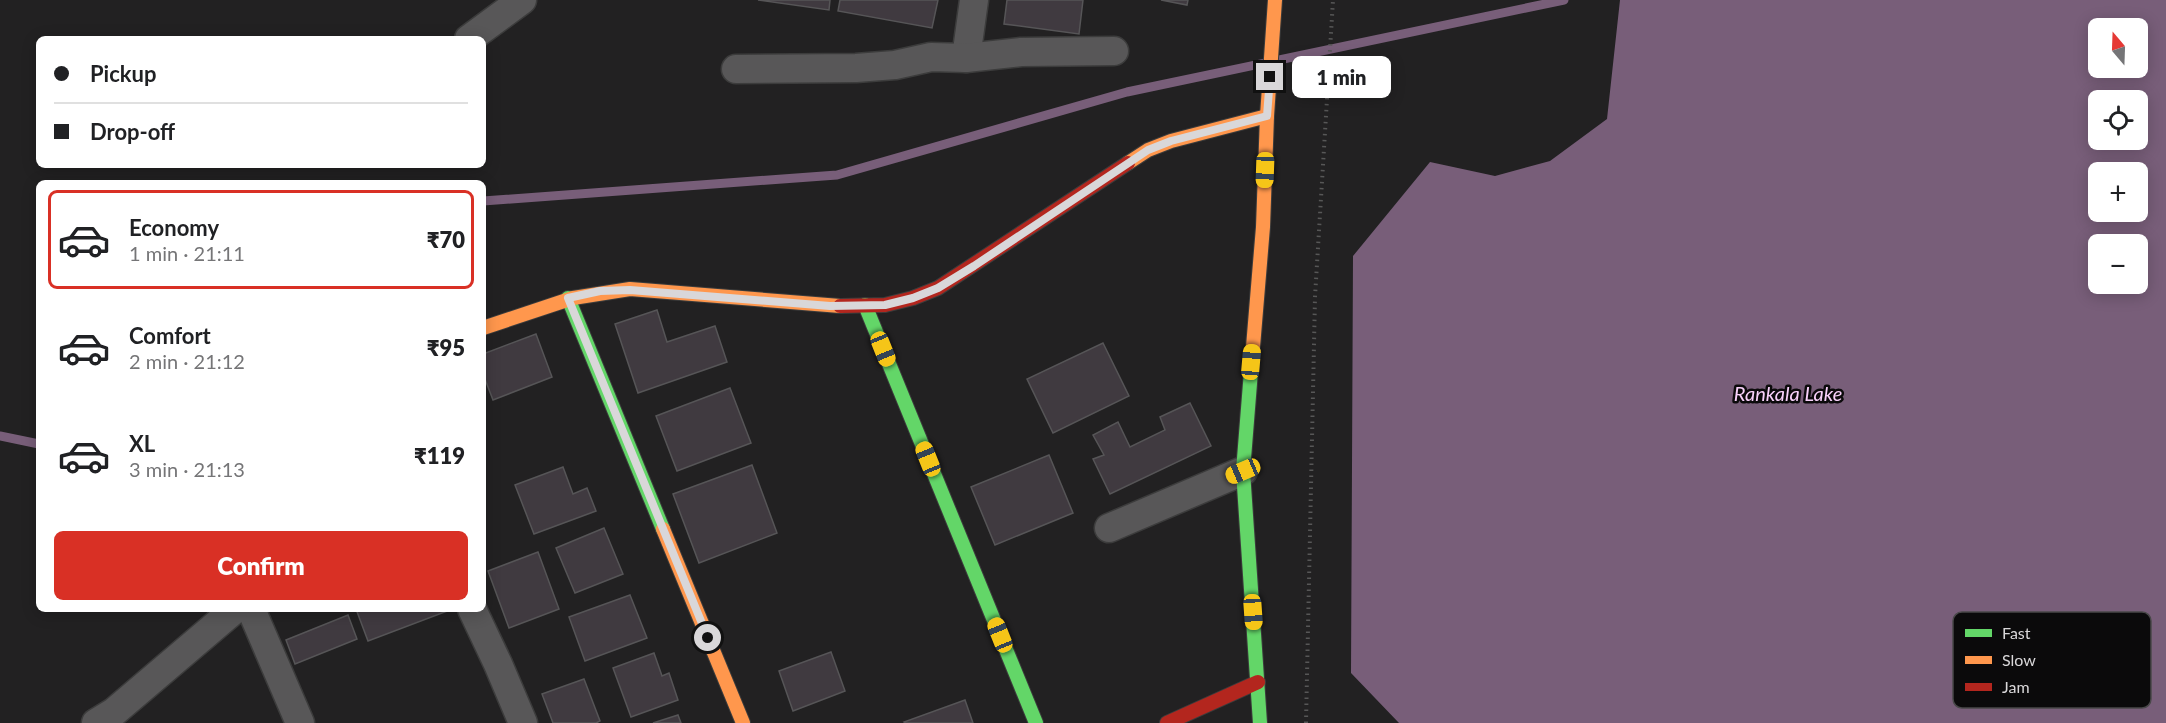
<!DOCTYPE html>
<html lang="en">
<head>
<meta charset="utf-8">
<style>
  :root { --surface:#fff; --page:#f6f6f6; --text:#202124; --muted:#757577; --line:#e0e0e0; --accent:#d93025 }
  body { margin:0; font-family:Lato,sans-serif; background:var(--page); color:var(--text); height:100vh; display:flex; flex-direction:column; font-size:22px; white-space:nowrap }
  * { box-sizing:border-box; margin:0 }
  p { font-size:20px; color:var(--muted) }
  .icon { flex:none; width:33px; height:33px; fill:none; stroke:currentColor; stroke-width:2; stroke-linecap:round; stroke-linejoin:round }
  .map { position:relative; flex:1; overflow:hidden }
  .side { position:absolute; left:36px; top:180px; width:450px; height:432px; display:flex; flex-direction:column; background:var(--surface); border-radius:9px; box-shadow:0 3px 15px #0003 }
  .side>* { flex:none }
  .banner { position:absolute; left:36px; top:36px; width:450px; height:132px; border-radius:9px; box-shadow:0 3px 15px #0003; display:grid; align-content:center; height:132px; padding:0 18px; background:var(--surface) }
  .needle { width:39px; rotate:341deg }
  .buttons { position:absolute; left:2088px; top:18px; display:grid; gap:12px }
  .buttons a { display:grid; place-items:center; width:60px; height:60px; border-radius:9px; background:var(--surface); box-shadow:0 3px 15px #0003; font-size:30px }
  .end { position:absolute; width:27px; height:27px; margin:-14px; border:8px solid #d9d7d9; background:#111; box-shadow:0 0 0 3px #111 }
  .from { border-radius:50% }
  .bubble { position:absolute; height:42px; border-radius:9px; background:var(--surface); box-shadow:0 3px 15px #0003; font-size:20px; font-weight:800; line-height:42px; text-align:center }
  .car { position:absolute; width:18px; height:36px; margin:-18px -9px; border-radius:8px; box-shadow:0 0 4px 2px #0007; background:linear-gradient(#f5c518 24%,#345 0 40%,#f5c518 0 76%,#345 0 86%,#f5c518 0) }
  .banner b { display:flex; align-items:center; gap:21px; height:57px; font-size:22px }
  .banner b+b { border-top:2px solid var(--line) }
  .banner i { width:15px; height:15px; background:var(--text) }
  ul { padding:10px 0 0; list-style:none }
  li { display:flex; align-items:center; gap:18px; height:99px; margin:0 12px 9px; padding:0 6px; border:3px solid transparent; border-radius:9px }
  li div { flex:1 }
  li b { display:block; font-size:22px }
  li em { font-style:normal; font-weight:800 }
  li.selected { border-color:var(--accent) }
  li>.icon { width:54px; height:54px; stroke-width:1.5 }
  .button { display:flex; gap:12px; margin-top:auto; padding:12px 18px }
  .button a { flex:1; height:69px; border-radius:9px; background:var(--accent); color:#fff; font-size:24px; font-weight:800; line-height:69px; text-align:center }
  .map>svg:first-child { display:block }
  .water { fill:#785e79; fill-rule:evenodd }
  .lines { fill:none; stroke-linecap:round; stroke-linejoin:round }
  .stream { stroke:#785e79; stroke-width:9 }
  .building { fill:#403a40; stroke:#565557; stroke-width:1.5 }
  .street-casing { stroke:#3c3c3c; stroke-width:31 }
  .fast-casing { stroke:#3c3c3c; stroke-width:16 }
  .slow-casing { stroke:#3c3c3c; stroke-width:16 }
  .jam-casing { stroke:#3c3c3c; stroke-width:16 }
  .path { stroke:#575757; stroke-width:4; stroke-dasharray:1.5 4.5; stroke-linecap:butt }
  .street { stroke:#585758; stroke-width:28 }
  .fast { stroke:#63d668; stroke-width:14 }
  .slow { stroke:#ff974d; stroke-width:14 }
  .jam { stroke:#b3261e; stroke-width:14 }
  .route { stroke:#d9d7d9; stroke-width:8 }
  .labels { text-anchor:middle; stroke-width:5; stroke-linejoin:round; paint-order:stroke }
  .water-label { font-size:20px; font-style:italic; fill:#f8d1fa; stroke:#0b0a0b }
  .key { fill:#0b0a0b; stroke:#494849; stroke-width:1.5 }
  .key-label { font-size:16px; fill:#d9d7d9 }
</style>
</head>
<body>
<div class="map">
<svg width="2166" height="723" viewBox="0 0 2166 723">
  <rect width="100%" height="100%" fill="#222122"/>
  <path class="water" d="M1620,0H2166V723H1399L1351,673L1353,256L1430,162L1495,176L1550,161L1607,119ZM2098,28H2138V68H2098ZM2098,100H2138V140H2098ZM2098,172H2138V212H2098ZM2098,244H2138V284H2098Z"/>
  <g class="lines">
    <g class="stream">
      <polyline points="483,201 837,175 1127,92 1564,0"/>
      <polyline points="0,436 39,444"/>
    </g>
  </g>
  <g class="building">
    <polygon points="758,0 830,0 829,10"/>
    <polygon points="840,0 938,0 932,28 838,11"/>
    <polygon points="1007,0 1083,0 1079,34 1004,24"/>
    <polygon points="1161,0 1188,0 1187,5"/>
    <polygon points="657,310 667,342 715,326 727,362 638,393 615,324"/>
    <polygon points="536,334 552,377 493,400 483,374 483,354"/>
    <polygon points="1103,343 1129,396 1053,433 1027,379"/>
    <polygon points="730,388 751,443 677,471 656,416"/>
    <polygon points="1190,403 1211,446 1110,494 1093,459 1104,455 1093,435 1118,422 1130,447 1165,430 1160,417"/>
    <polygon points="1049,455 1073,513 995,545 971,487"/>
    <polygon points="752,465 777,533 699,563 673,494"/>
    <polygon points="563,467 573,494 587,488 596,511 534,534 515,485"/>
    <polygon points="604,528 623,574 575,593 556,548"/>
    <polygon points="538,552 559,609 509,628 488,571"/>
    <polygon points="630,595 647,638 585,661 569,617"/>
    <polygon points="356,609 450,609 450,610 368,641"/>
    <polygon points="348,615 357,639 295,664 286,640"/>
    <polygon points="831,652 845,691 793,711 779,671"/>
    <polygon points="654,653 662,676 669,673 678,700 631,717 613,668"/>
    <polygon points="584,679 600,721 596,723 553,723 542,694"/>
    <polygon points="965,700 973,723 905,723 904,722"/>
    <polygon points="678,715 681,723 653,723"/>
  </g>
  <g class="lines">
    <defs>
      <g id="street">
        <polyline points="469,39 522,0"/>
        <polyline points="966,58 974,0"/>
        <polyline points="736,69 856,68 895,65 931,57 966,58 1021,52 1114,51"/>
        <polyline points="1109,528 1243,471"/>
        <polyline points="251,609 300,723"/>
        <polyline points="472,609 498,664 523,723"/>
        <polyline points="96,723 114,712 235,609"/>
      </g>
      <g id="fast">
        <polyline points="568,298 663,529"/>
        <polyline points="865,305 1036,723"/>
        <polyline points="1251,371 1243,471 1260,723"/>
      </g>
      <g id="slow">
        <polyline points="1128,163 1148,150 1171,141 1267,116"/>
        <polyline points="483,328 573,298 630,289 840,306"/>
        <polyline points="1251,371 1263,227 1267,116 1275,0"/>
        <polyline points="663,529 743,723"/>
      </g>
      <g id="jam">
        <polyline points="840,306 885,305 913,298 938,288 1128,163"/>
        <polyline points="1167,723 1258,682"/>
      </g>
    </defs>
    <use href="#street" class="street-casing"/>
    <use href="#fast" class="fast-casing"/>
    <use href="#slow" class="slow-casing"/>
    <use href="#jam" class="jam-casing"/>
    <polyline class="path" points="1306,723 1315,297 1333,0"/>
    <use href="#street" class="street"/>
    <use href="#fast" class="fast"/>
    <use href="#slow" class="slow"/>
    <use href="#jam" class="jam"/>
  </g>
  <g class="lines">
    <polyline class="route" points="708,638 568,298 600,291 630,290 830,306 885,305 913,298 938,288 974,266 1148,150 1171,141 1267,116 1270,77"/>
  </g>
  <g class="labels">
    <g class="water-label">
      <text x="1788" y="401">Rankala Lake</text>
    </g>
  </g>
  <rect x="1953" y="612" width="198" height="96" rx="9" class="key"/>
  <rect x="1965" y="629" width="27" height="8" fill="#63d668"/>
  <rect x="1965" y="656" width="27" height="8" fill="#ff974d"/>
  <rect x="1965" y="683" width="27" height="8" fill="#b3261e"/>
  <g class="key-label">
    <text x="2002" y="639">Fast</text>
    <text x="2002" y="666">Slow</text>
    <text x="2002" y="693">Jam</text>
  </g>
</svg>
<div class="buttons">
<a><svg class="needle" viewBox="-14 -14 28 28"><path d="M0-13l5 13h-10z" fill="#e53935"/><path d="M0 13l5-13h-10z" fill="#757577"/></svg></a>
<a><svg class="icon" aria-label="locate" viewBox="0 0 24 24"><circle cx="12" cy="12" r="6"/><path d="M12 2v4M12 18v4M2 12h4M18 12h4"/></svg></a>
<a>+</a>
<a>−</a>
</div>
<i class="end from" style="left:708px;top:638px"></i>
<i class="end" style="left:1270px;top:77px"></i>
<div class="bubble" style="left:1292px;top:56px;width:99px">1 min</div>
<i class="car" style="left:1265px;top:170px;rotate:182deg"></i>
<i class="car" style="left:883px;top:349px;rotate:158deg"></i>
<i class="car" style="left:1251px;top:362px;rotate:5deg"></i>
<i class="car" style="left:928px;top:459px;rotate:338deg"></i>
<i class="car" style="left:1243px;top:471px;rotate:247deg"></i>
<i class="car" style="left:1253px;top:612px;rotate:176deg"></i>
<i class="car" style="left:1000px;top:635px;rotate:338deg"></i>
<div class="banner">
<b><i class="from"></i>Pickup</b>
<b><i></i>Drop-off</b>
</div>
<section class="side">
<ul>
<li class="selected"><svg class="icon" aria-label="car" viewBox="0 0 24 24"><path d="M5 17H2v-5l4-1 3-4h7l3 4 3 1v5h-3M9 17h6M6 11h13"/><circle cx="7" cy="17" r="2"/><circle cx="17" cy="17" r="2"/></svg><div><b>Economy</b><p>1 min · 21:11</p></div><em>₹70</em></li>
<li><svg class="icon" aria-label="car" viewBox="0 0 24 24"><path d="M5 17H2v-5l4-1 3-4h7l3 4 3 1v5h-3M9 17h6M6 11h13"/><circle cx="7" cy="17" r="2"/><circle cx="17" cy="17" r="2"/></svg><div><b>Comfort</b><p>2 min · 21:12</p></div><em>₹95</em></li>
<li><svg class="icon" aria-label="car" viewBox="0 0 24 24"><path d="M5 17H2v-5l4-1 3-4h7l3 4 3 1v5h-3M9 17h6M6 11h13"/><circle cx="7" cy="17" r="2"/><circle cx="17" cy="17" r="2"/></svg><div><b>XL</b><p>3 min · 21:13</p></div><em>₹119</em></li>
</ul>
<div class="button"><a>Confirm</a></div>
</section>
</div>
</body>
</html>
